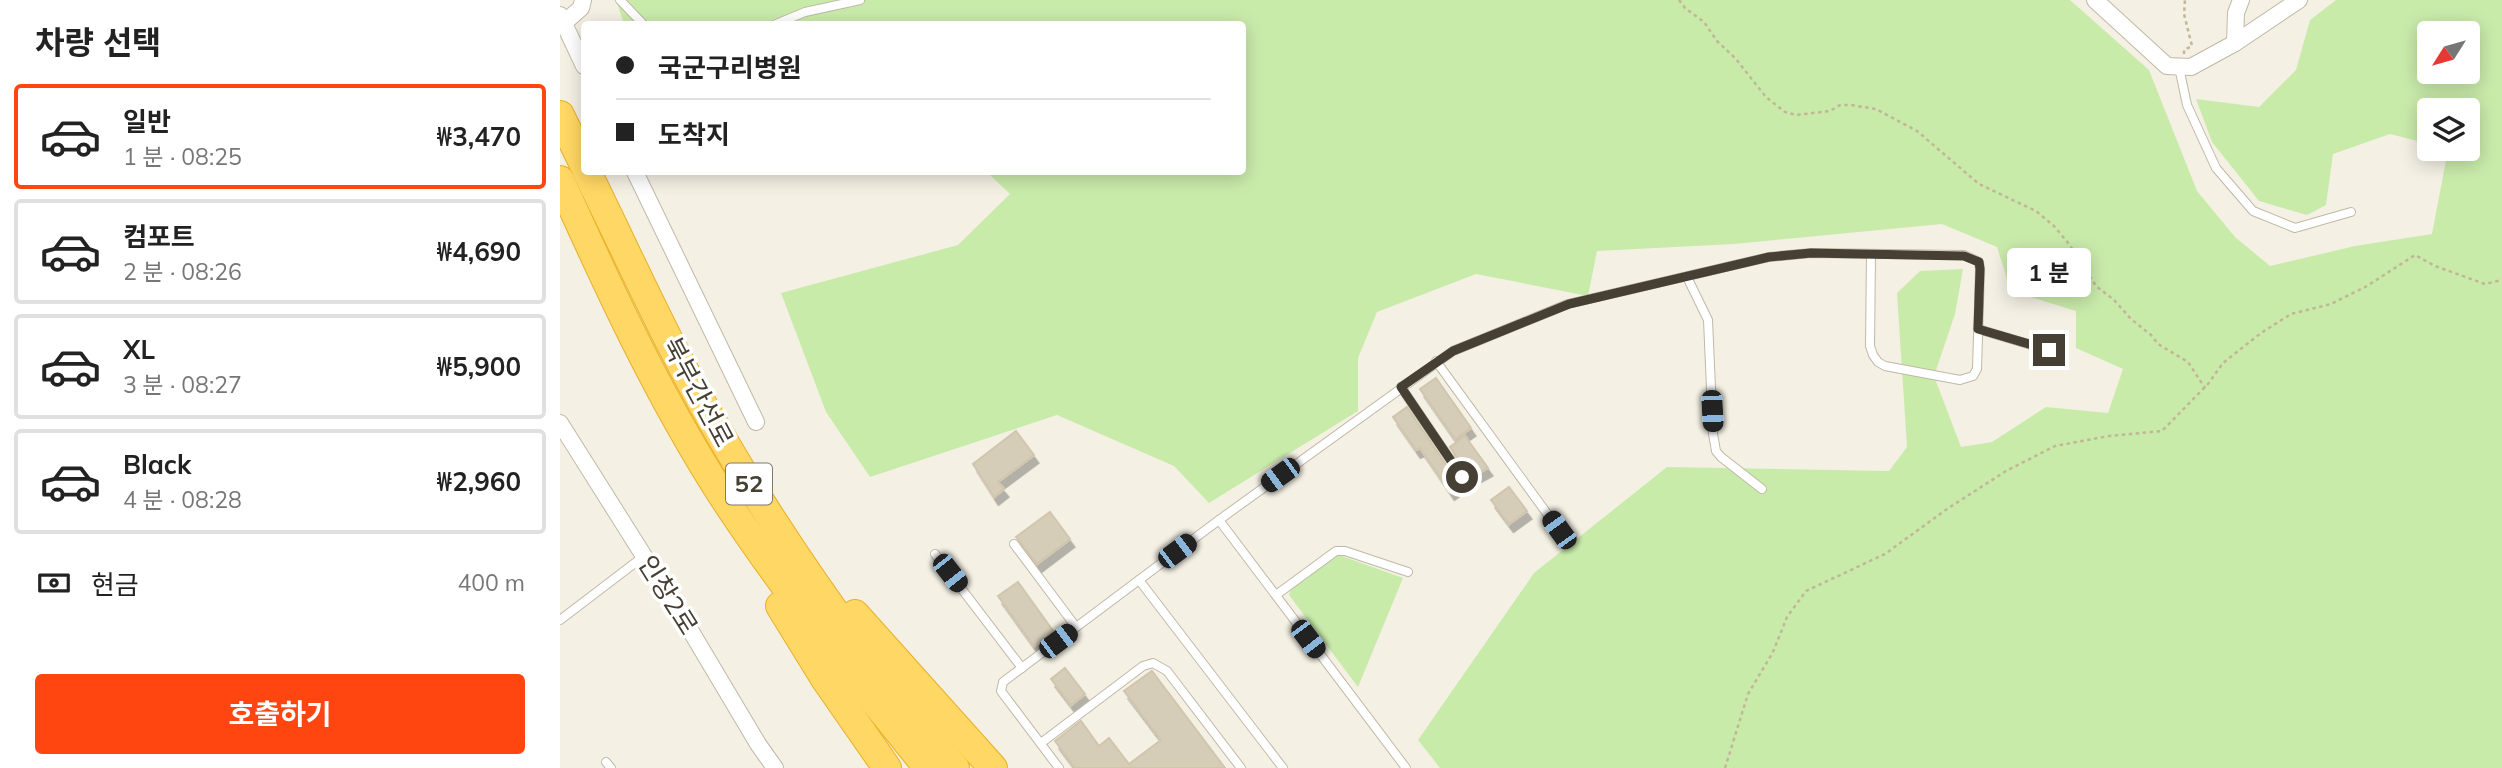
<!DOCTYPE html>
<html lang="ko">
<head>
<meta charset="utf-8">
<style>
  :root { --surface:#fff; --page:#f2f2f2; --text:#222; --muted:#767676; --line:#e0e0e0; --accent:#ff4510 }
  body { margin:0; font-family:Mulish,"Noto Sans KR",sans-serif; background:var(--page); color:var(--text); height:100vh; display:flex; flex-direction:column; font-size:26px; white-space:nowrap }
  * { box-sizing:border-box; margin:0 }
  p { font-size:23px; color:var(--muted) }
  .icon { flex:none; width:38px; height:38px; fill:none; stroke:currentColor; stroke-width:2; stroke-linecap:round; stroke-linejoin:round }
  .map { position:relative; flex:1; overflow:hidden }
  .sheet { display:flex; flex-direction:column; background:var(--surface); width:560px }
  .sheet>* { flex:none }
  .hud { position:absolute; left:21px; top:21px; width:665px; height:154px; border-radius:7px; box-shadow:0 4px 18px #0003; display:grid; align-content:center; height:154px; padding:0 35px; background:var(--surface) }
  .needle { width:46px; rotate:233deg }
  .buttons { position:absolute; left:1857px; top:21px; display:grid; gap:14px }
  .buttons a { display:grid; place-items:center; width:63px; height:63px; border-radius:7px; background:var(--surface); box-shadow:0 4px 18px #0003; font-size:35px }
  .end { position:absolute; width:32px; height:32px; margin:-16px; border:9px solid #464034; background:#fff; box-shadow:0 0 0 4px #fff }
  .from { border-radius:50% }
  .bubble { position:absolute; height:49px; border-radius:7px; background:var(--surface); box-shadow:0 4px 18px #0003; font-size:23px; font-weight:700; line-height:49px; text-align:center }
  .car { position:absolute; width:21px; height:42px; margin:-21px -10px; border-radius:9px; box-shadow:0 0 5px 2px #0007; background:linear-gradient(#222 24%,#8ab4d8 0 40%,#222 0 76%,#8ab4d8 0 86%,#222 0) }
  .hud b { display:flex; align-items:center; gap:24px; height:66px; font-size:26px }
  .hud b+b { border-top:2px solid var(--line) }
  .hud i { width:18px; height:18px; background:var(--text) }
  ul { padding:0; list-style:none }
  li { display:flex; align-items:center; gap:21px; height:105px; margin:0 14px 10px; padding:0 21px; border:4px solid var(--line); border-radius:7px }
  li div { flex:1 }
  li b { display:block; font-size:26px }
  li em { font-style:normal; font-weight:700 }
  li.selected { border-color:var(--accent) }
  li>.icon { width:63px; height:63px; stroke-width:1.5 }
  h2 { padding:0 35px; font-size:32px; line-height:84px }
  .pay { display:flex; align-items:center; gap:18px; height:77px; padding:0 35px; font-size:26px }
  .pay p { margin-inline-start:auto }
  .primary-button { display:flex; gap:14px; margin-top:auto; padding:14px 35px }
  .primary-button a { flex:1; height:80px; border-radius:7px; background:var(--accent); color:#fff; font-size:28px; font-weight:700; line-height:80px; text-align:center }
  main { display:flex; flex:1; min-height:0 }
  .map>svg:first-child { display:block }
  .green { fill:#c9ebaa; fill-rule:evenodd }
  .building { fill:#d6cdb9; stroke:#d1c5ac; stroke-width:2; filter:url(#shadow) }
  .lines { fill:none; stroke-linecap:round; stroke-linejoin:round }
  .lane-casing { stroke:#c0b9a6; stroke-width:10 }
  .street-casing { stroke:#c0b9a6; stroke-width:18 }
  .highway-casing { stroke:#e9b029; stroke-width:30 }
  .path { stroke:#c2b696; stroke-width:2.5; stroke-dasharray:3.5 3.5; stroke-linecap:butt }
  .lane { stroke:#fff; stroke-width:8 }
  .street { stroke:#fff; stroke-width:16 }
  .highway { stroke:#ffd764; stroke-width:28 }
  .route { stroke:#464034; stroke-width:9 }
  .labels { text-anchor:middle; stroke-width:7; stroke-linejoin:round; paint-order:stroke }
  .shield { fill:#fff; stroke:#7e7971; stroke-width:2 }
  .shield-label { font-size:24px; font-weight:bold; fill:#464034 }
  .street-label { font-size:26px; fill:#464034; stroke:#fff }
</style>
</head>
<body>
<main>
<section class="sheet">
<h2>차량 선택</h2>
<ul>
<li class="selected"><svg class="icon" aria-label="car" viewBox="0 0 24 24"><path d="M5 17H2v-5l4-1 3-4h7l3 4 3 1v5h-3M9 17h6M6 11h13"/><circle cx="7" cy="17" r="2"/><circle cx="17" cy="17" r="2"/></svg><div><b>일반</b><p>1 분 · 08:25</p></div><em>₩3,470</em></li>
<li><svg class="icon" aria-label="car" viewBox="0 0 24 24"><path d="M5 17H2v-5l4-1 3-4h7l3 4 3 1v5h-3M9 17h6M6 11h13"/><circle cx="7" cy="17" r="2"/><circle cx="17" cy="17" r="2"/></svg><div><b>컴포트</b><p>2 분 · 08:26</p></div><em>₩4,690</em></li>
<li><svg class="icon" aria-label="car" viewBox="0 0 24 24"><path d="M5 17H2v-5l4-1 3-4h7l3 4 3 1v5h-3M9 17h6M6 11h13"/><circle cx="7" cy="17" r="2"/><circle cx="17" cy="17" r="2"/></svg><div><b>XL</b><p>3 분 · 08:27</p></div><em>₩5,900</em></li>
<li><svg class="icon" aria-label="car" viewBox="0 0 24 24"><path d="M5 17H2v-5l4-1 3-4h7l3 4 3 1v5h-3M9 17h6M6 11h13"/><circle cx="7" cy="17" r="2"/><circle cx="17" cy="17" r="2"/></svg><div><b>Black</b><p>4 분 · 08:28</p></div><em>₩2,960</em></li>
</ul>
<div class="pay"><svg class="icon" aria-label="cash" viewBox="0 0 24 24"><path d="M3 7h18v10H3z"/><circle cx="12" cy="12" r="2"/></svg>현금<p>400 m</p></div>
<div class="primary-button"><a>호출하기</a></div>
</section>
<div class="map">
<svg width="1942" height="768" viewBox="0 0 1942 768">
  <defs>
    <filter id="shadow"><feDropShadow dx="4.5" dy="8" stdDeviation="0" flood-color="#0004"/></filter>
  </defs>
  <rect width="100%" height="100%" fill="#f4f0e4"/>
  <g class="green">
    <path d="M56,0H1510L1589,70L1637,191L1675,237L1710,266L1795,246L1872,234L1888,150L1886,149H1908V110H1869V144L1830,134L1773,154L1766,205L1747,215L1699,201L1652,142L1636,99L1699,107L1736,70L1750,20L1776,0H1942V768H880L858,740L974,573L1107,467L1329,471L1347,447L1337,293L1360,271L1403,269L1395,314L1374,376L1401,447L1432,442L1486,407L1548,413L1563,369L1516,348V311L1451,291L1437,247L1382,224L1174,244L1037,251L1028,296L916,274L817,312L798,358V411L649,503L614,466L497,415L310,477L266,412L221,293L398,245L450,194L427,172H682V24H64ZM1869,33H1908V72H1869Z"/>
    <polygon points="779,555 843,578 798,687 729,595 731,588 774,556"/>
  </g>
  <g class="building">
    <polygon points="876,378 911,428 895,439 860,389"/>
    <polygon points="847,407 897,481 902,483 890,492 860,448 856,450 833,417"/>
    <polygon points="456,431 474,455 438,482 444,489 434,497 413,464"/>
    <polygon points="905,436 928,468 908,479 907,473 890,447"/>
    <polygon points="949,487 967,511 949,524 931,500"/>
    <polygon points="490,512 510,539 477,564 456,537"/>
    <polygon points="458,582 494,632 474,646 438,596"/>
    <polygon points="505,668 525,694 511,705 491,679"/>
    <polygon points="592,671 665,768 515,768 495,741 521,721 539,746 549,738 569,764 601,740 564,691"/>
  </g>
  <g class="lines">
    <defs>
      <g id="lane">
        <polyline points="60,0 83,24"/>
        <polyline points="216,24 245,12 300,0"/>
        <polyline points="1619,67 1627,105 1656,168 1693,211 1735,228 1791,212"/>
        <polyline points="1127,277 1148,320 1153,434 1156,451 1161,457 1202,489"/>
        <polyline points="1418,329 1488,350"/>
        <polyline points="876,361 999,530"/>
        <polyline points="841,387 902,477"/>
        <polyline points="659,520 846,768"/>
        <polyline points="454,544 516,627"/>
        <polyline points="375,554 462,668"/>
        <polyline points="579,580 723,768"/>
        <polyline points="716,595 776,551 785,551 848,572"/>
        <polyline points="0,620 84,556"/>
        <polyline points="481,743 583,666 593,663 607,671 681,768"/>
        <polyline points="46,762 51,768"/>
        <polyline points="499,768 441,691 443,682 659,520 893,351 1008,304 1209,257 1251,253 1404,255 1419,262 1420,269 1417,369 1413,376 1400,380 1325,366 1318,362 1313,355 1310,346 1311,254"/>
      </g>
      <g id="street">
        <polyline points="1535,0 1607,66 1631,67 1675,43 1739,0"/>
        <polyline points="0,15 24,66"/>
        <polyline points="4,23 21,8 23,0"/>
        <polyline points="1675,43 1676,13 1681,0"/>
        <polyline points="75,172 196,422"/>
        <polyline points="0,423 123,618 198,744 215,768"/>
      </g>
      <g id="highway">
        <polyline points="0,115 24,165"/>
        <path d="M27,172C71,261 111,352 162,438C230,555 309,664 395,768"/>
        <path d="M0,180C48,287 97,393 160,492C223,589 296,679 368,768"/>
        <polyline points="220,606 265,679 327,768"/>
        <polyline points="295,614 433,768"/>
      </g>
    </defs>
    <use href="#lane" class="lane-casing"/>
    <use href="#street" class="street-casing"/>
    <use href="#highway" class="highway-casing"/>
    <g class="path">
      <polyline points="1119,0 1125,8 1144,22 1157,41 1176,59 1206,97 1225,112 1236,115 1270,111 1280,105 1291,105 1316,109 1357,131 1419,184 1476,211 1494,226 1509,244 1536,286 1554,300 1571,319 1591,335 1598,344 1628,362 1645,388"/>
      <polyline points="1624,54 1624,50 1632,46 1624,14 1625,0"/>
      <polyline points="1165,768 1188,694 1213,652 1227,617 1246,591 1325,554 1387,509 1446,471 1495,446 1549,436 1602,431 1648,384 1663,363 1701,333 1731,314 1771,304 1807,286 1855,255 1875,266 1925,284 1942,280"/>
    </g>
    <use href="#lane" class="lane"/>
    <use href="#street" class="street"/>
    <use href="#highway" class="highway"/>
  </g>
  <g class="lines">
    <polyline class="route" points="902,477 841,387 893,351 1009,304 1209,257 1251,253 1404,256 1419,262 1420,269 1418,329 1489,350"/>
  </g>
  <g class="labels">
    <rect class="shield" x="166" y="463.5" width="46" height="41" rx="5"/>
    <g class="shield-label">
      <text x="189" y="492">52</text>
    </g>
    <g class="street-label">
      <text transform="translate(138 392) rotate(62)" y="9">북부간선로</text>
      <text transform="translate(108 595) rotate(58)" y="9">인창2로</text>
    </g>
  </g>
</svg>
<div class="buttons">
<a><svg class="needle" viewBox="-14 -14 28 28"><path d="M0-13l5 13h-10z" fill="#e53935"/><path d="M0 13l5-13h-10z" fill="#767676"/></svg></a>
<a><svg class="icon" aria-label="layers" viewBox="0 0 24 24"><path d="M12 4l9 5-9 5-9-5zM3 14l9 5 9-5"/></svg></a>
</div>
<i class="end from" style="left:902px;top:477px"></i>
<i class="end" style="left:1489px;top:350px"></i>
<div class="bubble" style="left:1447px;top:248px;width:84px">1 분</div>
<i class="car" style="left:1152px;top:411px;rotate:177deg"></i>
<i class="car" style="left:720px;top:475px;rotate:234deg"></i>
<i class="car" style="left:999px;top:530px;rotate:324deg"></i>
<i class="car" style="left:617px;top:551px;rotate:53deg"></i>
<i class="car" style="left:390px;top:573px;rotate:142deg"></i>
<i class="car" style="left:748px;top:639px;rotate:143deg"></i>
<i class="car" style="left:498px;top:641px;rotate:53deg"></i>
<div class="hud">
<b><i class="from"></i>국군구리병원</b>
<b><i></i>도착지</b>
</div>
</div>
</main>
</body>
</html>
